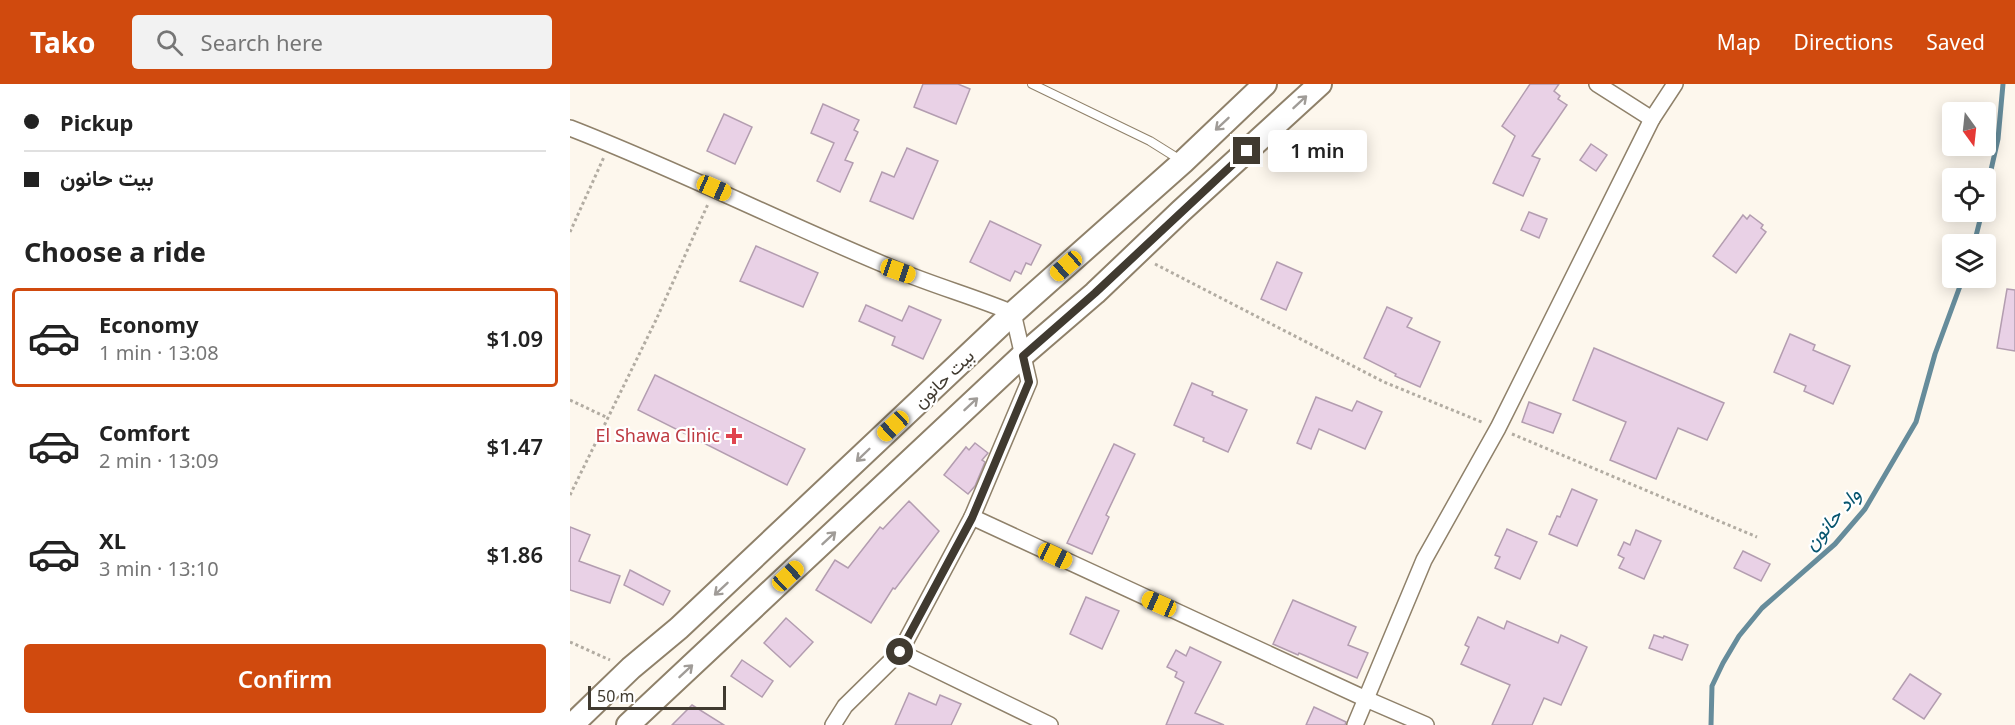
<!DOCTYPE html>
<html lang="en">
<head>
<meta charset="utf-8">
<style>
  :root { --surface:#fff; --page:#f2f2f2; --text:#222; --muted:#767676; --line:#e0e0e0; --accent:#d04a0e }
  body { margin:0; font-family:"Noto Sans",Vazirmatn,sans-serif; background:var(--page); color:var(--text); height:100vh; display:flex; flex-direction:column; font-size:22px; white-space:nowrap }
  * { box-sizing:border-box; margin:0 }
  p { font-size:20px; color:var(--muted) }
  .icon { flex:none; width:33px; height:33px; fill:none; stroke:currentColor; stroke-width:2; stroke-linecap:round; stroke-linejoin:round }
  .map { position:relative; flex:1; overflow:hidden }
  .sheet { display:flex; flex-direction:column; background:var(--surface); width:570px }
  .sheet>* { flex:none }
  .top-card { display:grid; align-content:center; height:132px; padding:0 24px; background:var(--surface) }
  .needle { width:39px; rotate:165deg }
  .fabs { position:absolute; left:1372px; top:18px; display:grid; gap:12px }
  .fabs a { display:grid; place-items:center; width:54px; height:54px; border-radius:6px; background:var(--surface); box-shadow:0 3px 15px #0003; font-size:30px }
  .scale { position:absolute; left:18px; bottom:15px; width:138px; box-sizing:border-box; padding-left:6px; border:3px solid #403a30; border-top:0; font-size:16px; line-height:21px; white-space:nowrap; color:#403a30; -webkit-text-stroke:4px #fff; paint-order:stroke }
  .end { position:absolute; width:27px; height:27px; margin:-14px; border:8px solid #403a30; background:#fff; box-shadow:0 0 0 3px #fff }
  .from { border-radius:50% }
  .bubble { position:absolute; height:42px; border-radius:6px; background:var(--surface); box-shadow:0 3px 15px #0003; font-size:20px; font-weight:600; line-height:42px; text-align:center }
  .car { position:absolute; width:18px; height:36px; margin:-18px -9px; border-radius:8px; box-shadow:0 0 4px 2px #0007; background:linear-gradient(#f5c518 24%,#345 0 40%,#f5c518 0 76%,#345 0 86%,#f5c518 0) }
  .top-card b { display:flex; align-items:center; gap:21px; height:57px; font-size:22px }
  .top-card b+b { border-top:2px solid var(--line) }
  .top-card i { width:15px; height:15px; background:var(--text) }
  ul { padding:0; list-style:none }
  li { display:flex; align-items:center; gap:18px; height:99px; margin:0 12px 9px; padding:0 12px; border:3px solid transparent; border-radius:6px }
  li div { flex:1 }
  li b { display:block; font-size:22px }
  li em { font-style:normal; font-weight:600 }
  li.selected { border-color:var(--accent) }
  li>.icon { width:54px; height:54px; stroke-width:1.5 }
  h2 { padding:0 24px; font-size:27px; line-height:72px }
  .primary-button { display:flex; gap:12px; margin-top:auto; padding:12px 24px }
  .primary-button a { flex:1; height:69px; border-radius:6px; background:var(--accent); color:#fff; font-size:24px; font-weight:600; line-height:69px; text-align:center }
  header { display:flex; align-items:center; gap:36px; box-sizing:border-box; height:84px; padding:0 30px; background:var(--accent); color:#fff }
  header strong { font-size:28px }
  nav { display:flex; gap:33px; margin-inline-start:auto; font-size:21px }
  .search { width:420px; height:54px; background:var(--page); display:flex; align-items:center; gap:15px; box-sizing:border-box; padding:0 21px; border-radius:6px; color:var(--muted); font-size:22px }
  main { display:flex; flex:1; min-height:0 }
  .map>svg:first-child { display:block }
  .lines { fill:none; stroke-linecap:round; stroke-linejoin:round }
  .stream { stroke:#668c9b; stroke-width:5 }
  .building { fill:#e9d1e6; stroke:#b39db0; stroke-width:1.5 }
  .service-casing { stroke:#8f816a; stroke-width:10 }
  .minor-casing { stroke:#8f816a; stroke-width:18 }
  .secondary-casing { stroke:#8f816a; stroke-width:26 }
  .path { stroke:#b2aca2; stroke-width:3; stroke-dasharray:3 3; stroke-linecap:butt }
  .service { stroke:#fff; stroke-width:8 }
  .minor { stroke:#fff; stroke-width:15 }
  .secondary { stroke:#fff; stroke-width:22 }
  .oneway { stroke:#a09c98 }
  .route { stroke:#403a30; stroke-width:8 }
  .health-dot { fill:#e0444e; stroke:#fff; stroke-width:2 }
  .labels { text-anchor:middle; stroke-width:4.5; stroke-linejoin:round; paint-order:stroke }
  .street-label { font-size:18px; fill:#403a30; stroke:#fff }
  .health-label { font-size:18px; fill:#be3a42; stroke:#fff; text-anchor:end }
  .water-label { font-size:20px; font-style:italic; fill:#07556f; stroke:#fff }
</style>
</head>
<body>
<header>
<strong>Tako</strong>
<div class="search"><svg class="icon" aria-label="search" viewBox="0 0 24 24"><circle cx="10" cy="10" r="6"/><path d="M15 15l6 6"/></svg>Search here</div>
<nav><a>Map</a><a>Directions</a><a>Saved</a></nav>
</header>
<main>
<section class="sheet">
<div class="top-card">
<b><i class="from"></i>Pickup</b>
<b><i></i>بيت حانون</b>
</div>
<h2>Choose a ride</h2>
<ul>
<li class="selected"><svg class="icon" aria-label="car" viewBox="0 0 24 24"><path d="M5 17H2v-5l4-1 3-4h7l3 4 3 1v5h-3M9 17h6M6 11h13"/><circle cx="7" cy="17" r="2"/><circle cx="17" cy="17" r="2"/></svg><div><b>Economy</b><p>1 min · 13:08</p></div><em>$1.09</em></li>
<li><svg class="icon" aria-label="car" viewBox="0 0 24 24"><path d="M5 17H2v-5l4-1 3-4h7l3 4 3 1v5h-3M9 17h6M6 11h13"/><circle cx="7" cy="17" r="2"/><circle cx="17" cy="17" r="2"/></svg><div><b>Comfort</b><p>2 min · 13:09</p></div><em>$1.47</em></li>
<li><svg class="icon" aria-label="car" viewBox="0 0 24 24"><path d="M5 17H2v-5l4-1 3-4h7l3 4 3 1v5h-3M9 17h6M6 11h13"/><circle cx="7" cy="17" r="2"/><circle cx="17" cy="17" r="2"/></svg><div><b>XL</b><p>3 min · 13:10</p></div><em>$1.86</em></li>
</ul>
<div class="primary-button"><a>Confirm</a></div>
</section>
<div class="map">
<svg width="1445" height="641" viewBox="0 0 1445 641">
  <rect width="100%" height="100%" fill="#fdf7ed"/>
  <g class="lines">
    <g class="stream">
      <polyline points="1416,108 1428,55 1433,0"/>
      <polyline points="1404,160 1412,128"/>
      <polyline points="1141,641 1142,602 1153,579 1169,552 1192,524 1265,460 1295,425 1346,338 1365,270 1393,194"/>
    </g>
  </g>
  <g class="building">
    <polygon points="353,0 388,0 400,5 386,40 344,23"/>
    <polygon points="960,0 989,0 984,7 990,12 988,15 997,21 962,72 970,75 953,112 923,99 945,52 932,42"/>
    <polygon points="253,20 289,36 284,46 288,48 275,76 283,79 270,108 247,97 264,59 241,49"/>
    <polygon points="154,30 182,43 165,80 137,67"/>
    <polygon points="1021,60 1037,71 1026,87 1010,76"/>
    <polygon points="337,64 368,77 343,135 300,117 312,88 324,93"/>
    <polygon points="959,128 977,135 969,154 951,146"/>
    <polygon points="1173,131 1177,135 1180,131 1193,141 1191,144 1196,148 1166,189 1143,172"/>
    <polygon points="420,137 471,161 461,181 456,179 451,190 445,187 440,197 400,178"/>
    <polygon points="186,162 248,189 233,223 170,197"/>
    <polygon points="707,178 732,189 716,226 691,215"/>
    <polygon points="1437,205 1445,206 1445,267 1427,264"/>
    <polygon points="296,221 332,237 339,222 371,236 353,275 322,261 325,253 289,237"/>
    <polygon points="817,223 842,234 837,243 870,258 850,303 825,292 826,290 794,274"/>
    <polygon points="1220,250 1245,261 1243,266 1280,282 1263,320 1234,307 1236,302 1204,288"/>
    <polygon points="1024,264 1154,319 1137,356 1108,344 1086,395 1040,376 1056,338 1003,316"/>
    <polygon points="85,291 235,365 217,401 68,326"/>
    <polygon points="622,299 643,308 642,311 677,326 658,368 633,357 634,354 604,341"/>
    <polygon points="746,313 782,327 787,317 812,328 795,365 749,345 741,365 727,359"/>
    <polygon points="959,318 991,330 983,349 952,338"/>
    <polygon points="405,359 418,369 412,376 415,378 405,402 398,410 374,391 396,363 399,366"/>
    <polygon points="544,360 565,370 536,431 539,433 522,470 497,459"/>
    <polygon points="1002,405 1027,416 1007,462 979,450 987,432 990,433"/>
    <polygon points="339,417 369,447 325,505 323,504 301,539 246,506 265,476 278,484 310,443 313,445"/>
    <polygon points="0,443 20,451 9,477 50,492 40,519 0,506"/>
    <polygon points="937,445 967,458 950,495 925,484 930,473 925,471"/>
    <polygon points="1066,446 1091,457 1074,495 1049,484 1054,474 1048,471 1054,458 1060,461"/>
    <polygon points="1173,467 1200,480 1191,497 1164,484"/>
    <polygon points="60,486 100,507 93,521 54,501"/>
    <polygon points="516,513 549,527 532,565 500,550"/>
    <polygon points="723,516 786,543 778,561 798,569 787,594 729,569 728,571 703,560"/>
    <polygon points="908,533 934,545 937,537 988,559 991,551 1017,563 991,621 974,614 962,641 922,641 940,601 891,580 899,563 895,561"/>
    <polygon points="216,534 243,558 220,583 194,559"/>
    <polygon points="1084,551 1093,554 1094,552 1118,561 1112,576 1079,564"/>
    <polygon points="620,563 651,578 625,629 654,641 596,641 614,598 605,593 607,588 597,583 606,566 616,572"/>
    <polygon points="172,576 203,597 192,613 161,592"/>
    <polygon points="1340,590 1371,610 1354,635 1323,615"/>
    <polygon points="339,609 366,621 370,611 391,620 381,641 325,641"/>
    <polygon points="122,621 154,641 102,641"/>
    <polygon points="744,623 776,638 775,641 736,641"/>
  </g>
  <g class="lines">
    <defs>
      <polyline id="service" points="462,0 580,57 612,77"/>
      <g id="minor">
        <polyline points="1027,0 1082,35 1105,0"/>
        <path d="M0,44C111,87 217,141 327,186C365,202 405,213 443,229L459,298L402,433L330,568L275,622L263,641"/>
        <polyline points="402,433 796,615 856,641"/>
        <polyline points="330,568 480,641"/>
        <polyline points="785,641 854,476 928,344 1082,35"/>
      </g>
      <g id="secondary">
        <polyline points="2,641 61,584 109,544 443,229 613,78 695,0"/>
        <polyline points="58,641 453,271 525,209 611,127 750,0"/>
      </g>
    </defs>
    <use href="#service" class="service-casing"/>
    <use href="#minor" class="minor-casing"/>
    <use href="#secondary" class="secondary-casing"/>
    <g class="path">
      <polyline points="0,148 34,73"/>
      <polyline points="585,180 814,298 914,339"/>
      <polyline points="0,316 38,334"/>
      <polyline points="942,350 1187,453"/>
      <polyline points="0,411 86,236 138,120"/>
      <polyline points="0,558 40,576"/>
    </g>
    <use href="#service" class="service"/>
    <use href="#minor" class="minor"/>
    <use href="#secondary" class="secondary"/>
  </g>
  <defs><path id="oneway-shaft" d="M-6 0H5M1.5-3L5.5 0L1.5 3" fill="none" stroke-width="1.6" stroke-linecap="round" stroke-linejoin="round" transform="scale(1.5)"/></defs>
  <g class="oneway">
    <use href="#oneway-shaft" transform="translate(730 18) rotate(-43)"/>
    <use href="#oneway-shaft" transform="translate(652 40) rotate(137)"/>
    <use href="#oneway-shaft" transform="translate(401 320) rotate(-43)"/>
    <use href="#oneway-shaft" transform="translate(293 371) rotate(136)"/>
    <use href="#oneway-shaft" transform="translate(259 454) rotate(-43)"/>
    <use href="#oneway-shaft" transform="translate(151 505) rotate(137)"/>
    <use href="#oneway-shaft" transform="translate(116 587) rotate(-43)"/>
  </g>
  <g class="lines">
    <polyline class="route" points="330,568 402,434 459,298 453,272 525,209 677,67"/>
  </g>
  <path class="health-dot" d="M161 343h6v6h6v6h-6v6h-6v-6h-6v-6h6z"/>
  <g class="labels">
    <g class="street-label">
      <text transform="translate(374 295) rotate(-44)" y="6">بيت حانون</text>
    </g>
    <g class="health-label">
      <text x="150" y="358">El Shawa Clinic</text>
    </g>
    <g class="water-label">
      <text transform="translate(1262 435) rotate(-49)" y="7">واد حانون</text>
    </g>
  </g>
</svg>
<div class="fabs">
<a><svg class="needle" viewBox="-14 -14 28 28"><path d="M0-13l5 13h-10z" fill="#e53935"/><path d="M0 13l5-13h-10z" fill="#767676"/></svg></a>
<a><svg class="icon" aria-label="locate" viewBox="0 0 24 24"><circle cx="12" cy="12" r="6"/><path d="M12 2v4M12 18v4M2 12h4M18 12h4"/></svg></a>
<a><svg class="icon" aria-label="layers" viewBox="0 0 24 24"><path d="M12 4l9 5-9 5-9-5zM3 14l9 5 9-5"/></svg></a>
</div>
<div class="scale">50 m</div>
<i class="end from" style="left:330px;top:568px"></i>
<i class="end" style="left:677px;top:67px"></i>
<div class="bubble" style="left:698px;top:46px;width:99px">1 min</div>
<i class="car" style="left:144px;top:104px;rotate:114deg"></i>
<i class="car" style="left:496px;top:182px;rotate:229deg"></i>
<i class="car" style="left:328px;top:187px;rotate:109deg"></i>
<i class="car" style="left:323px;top:342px;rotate:227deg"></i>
<i class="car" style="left:485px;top:472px;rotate:115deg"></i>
<i class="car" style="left:218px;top:492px;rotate:47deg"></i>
<i class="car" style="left:589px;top:520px;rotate:294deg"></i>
</div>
</main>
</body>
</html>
